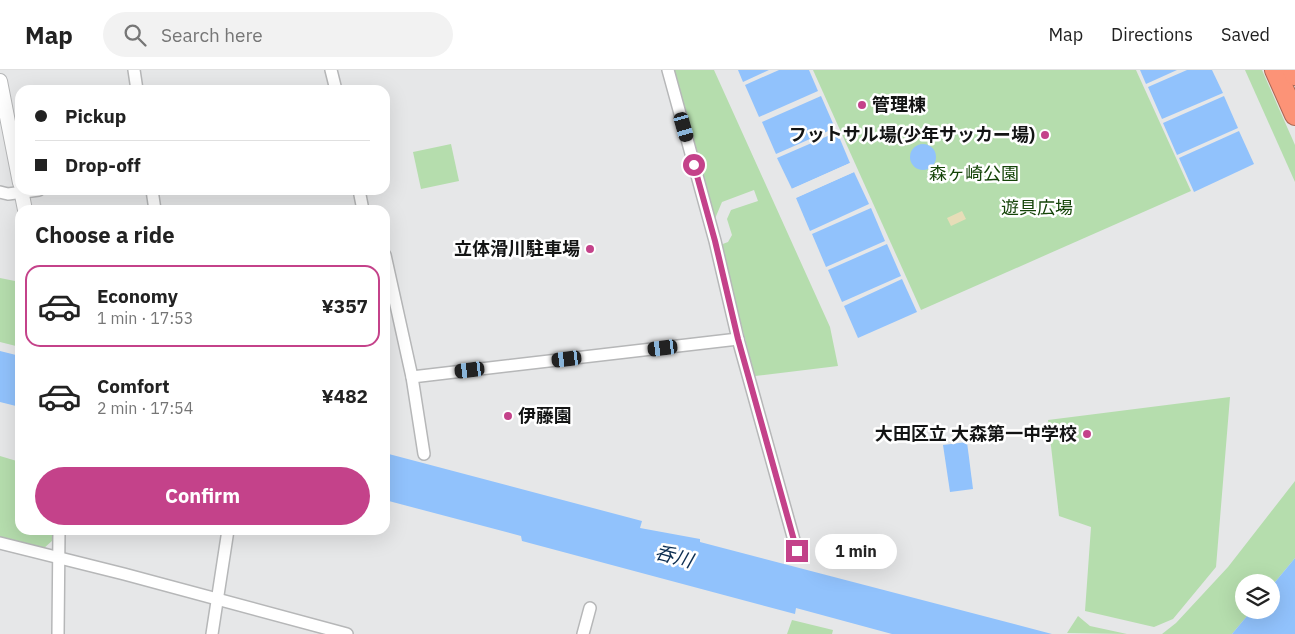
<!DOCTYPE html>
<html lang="en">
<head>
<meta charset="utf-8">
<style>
  :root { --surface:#fff; --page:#f2f2f2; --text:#222; --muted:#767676; --line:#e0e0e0; --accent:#c4428a }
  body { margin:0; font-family:"IBM Plex Sans","Noto Sans JP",sans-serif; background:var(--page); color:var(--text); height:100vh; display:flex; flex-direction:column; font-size:19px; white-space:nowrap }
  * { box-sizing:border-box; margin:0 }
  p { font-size:16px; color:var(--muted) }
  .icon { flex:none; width:28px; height:28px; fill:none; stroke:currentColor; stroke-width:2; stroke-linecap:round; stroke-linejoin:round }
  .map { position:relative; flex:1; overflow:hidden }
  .details { position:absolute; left:15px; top:135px; width:375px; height:330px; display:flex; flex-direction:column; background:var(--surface); border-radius:15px; box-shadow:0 5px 20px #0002 }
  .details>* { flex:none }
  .top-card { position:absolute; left:15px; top:15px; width:375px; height:110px; border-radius:15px; box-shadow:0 5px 20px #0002; display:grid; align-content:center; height:110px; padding:0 20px; background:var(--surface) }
  .fabs { position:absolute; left:1235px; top:504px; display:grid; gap:10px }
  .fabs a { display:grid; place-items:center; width:45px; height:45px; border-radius:50%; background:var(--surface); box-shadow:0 5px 20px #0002; font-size:25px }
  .end { position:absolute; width:22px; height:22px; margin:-11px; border:6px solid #c4428a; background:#fff; box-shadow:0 0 0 2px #fff }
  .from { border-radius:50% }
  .bubble { position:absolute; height:35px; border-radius:18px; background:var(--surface); box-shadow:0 5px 20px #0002; font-size:16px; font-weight:800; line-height:35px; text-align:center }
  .car { position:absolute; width:15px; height:30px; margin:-15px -8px; border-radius:6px; box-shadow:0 0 4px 1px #0007; background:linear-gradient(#222 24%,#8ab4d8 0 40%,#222 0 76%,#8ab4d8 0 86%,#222 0) }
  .top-card b { display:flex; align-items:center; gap:18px; height:48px; font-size:19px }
  .top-card b+b { border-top:1px solid var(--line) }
  .top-card i { width:12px; height:12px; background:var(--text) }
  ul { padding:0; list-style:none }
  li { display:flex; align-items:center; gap:15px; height:82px; margin:0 10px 8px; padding:0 10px; border:2px solid transparent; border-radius:15px }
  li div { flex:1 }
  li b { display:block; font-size:19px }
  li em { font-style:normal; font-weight:800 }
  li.on { border-color:var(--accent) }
  li>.icon { width:45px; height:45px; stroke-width:1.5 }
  h2 { padding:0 20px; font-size:22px; line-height:60px }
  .cta { display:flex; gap:10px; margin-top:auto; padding:10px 20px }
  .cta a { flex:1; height:58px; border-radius:30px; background:var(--accent); color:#fff; font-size:20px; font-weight:800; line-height:58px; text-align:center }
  header { display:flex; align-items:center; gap:30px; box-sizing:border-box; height:70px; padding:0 25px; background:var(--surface); border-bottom:1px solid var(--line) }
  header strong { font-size:24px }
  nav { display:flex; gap:28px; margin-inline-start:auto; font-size:18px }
  .search { width:350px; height:45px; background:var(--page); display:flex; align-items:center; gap:12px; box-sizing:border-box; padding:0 18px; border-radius:28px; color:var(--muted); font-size:19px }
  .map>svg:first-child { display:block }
  .green { fill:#b5ddad }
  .sand { fill:#e7ddb8 }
  .water { fill:#91c2fc }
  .pier { fill:#e6e7e8 }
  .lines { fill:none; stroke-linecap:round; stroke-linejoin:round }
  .minor-casing { stroke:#b6b7b8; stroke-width:14 }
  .tertiary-casing { stroke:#b6b7b8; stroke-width:16 }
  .motorway-casing { stroke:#aa6754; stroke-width:22 }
  .minor { stroke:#fff; stroke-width:11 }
  .tertiary { stroke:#fff; stroke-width:14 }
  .motorway { stroke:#fc9377; stroke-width:20 }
  .route { stroke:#c4428a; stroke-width:6 }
  .poi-dot { fill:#c4428a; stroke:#fff; stroke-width:2 }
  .labels { text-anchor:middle; stroke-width:5; stroke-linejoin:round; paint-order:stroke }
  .poi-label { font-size:18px; font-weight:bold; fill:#131414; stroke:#fff; text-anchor:end }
  .park-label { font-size:18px; fill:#144408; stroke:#fff }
  .water-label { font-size:19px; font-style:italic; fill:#0b2d51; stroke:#fff }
</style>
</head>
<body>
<header>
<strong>Map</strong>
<div class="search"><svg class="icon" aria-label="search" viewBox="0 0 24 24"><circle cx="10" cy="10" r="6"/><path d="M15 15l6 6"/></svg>Search here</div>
<nav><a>Map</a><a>Directions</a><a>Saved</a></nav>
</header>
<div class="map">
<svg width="1295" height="564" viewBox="0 0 1295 564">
  <rect width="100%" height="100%" fill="#e6e7e8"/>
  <g class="green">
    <polygon points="671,0 714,0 830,257 838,296 755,306 720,175 728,172 732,165 727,149 731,140 758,131 754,120 722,132 714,151"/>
    <polygon points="813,0 1136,0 1191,121 921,240"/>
    <polygon points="1245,0 1262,0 1295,75 1295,112"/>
    <polygon points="451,74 459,111 421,119 413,82"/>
    <polygon points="0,207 0,208 20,212 20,277 0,272"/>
    <polygon points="1230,327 1216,497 1173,549 1154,557 1085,541 1091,457 1059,446 1048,350"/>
    <polygon points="0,386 20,392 20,460 53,460 53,470 43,479 0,468"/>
    <polygon points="1295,411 1295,488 1271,517 1271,512 1244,512 1244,540 1252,540 1232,564 1162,564 1176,553 1228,497"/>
    <polygon points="1078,546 1090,556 1127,564 1067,563"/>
    <polygon points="792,550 833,560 832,564 787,564"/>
  </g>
  <polygon class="sand" points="962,141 966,149 951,156 947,148"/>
  <g class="water">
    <polygon points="738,0 769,0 743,12"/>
    <polygon points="779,0 809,0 818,21 759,47 745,15"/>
    <polygon points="1140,0 1177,0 1146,14"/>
    <polygon points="1187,0 1212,0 1223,23 1162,49 1148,17"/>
    <polygon points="821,26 835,58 776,84 762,52"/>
    <polygon points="1224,26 1238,58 1177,85 1163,53"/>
    <polygon points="1239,61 1254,94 1194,122 1179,88"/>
    <polygon points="837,62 850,93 792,119 777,88"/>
    <circle cx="923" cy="87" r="13"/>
    <polygon points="854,102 869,134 810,161 796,128"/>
    <polygon points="871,138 885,171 826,197 812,164"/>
    <polygon points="887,174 901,206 842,232 828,200"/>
    <polygon points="902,209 917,242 858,268 844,236"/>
    <polygon points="0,281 20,286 20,337 0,332"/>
    <polygon points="967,372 973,419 950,422 943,375"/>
    <polygon points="385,383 642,451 640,458 700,469 700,472 1052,564 892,564 796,538 795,544 522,471 521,466 385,430"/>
    <polygon points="1295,488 1295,564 1232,564 1252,540 1271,540 1271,517"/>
  </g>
  <g class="pier">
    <polygon points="850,93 851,95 793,122 789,120"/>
    <polygon points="853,100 854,102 793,129 795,126"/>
  </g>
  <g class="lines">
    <defs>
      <g id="minor">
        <polyline points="134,0 137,20"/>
        <polyline points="331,0 336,20"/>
        <polyline points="668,0 715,171 738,269 797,481"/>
        <polyline points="152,120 155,140"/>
        <polyline points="359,120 363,140"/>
        <polyline points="0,122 8,124 39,120"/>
        <polyline points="385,185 412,307 738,269"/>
        <polyline points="412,307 424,384"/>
        <polyline points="0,473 124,504 347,564"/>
        <polyline points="58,564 59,460"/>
        <polyline points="212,564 228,460"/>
        <polyline points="583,564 590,538"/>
      </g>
      <g id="tertiary">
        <polyline points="0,11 20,113"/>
        <polyline points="21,120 25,140"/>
      </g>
      <g id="motorway">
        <polyline points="1275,0 1295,45"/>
        <polyline points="1293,0 1295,5"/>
      </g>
    </defs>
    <use href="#minor" class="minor-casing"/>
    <use href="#tertiary" class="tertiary-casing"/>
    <use href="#motorway" class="motorway-casing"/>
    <use href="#minor" class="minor"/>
    <use href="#tertiary" class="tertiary"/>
    <use href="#motorway" class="motorway"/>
  </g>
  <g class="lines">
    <polyline class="route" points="694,95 715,171 738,269 797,481"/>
  </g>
  <g class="poi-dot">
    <circle cx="862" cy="35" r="5"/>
    <circle cx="1045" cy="65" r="5"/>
    <circle cx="590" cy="179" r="5"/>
    <circle cx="508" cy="346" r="5"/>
    <circle cx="1087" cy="364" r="5"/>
  </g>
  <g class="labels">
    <g class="poi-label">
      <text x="872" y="41" text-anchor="start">管理棟</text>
      <text x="1035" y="71">フットサル場(少年サッカー場)</text>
      <text x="580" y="185">立体滑川駐車場</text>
      <text x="518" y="352" text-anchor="start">伊藤園</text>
      <text x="1077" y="370">大田区立 大森第一中学校</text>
    </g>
    <g class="park-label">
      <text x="974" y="110">森ヶ崎公園</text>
      <text x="1037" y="144">遊具広場</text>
    </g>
    <g class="water-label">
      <text transform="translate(674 486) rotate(15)" y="7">呑川</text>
    </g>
  </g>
</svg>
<div class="fabs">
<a><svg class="icon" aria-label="layers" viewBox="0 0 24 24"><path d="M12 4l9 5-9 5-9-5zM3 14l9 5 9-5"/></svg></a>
</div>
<i class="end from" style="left:694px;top:95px"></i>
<i class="end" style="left:797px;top:481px"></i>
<div class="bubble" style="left:815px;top:464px;width:82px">1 min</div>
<i class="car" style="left:684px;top:57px;rotate:164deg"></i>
<i class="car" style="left:663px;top:278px;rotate:263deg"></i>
<i class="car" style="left:567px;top:289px;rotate:263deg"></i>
<i class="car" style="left:470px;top:300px;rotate:263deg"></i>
<div class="top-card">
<b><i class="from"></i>Pickup</b>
<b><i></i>Drop-off</b>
</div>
<section class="details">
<h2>Choose a ride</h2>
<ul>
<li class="on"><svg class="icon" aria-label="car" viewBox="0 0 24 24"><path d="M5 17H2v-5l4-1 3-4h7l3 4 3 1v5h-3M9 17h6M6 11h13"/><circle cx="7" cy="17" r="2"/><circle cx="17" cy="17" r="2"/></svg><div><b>Economy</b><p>1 min · 17:53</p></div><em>¥357</em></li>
<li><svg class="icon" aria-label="car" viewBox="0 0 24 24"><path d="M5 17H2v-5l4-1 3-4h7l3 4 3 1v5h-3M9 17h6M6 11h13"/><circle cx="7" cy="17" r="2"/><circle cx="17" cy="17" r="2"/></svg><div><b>Comfort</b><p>2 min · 17:54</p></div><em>¥482</em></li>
</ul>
<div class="cta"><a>Confirm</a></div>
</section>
</div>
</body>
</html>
